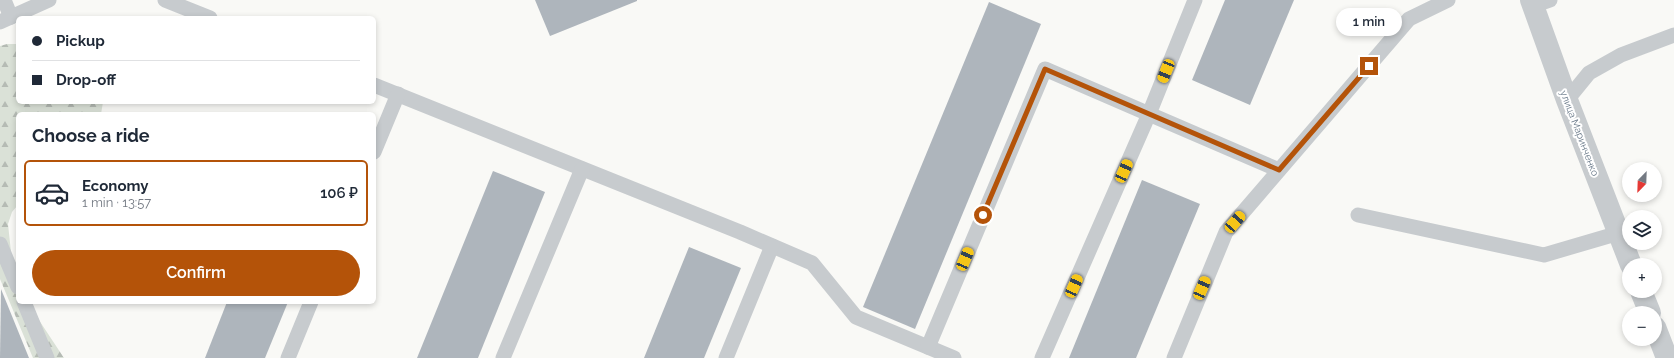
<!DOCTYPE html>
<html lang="en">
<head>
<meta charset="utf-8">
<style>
  :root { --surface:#fff; --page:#f2f2f3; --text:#1f2937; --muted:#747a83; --line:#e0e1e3; --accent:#b45309 }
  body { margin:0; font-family:Raleway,sans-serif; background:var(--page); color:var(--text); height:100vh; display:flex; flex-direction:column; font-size:15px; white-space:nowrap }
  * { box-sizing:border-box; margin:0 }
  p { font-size:13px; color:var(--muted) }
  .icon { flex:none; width:22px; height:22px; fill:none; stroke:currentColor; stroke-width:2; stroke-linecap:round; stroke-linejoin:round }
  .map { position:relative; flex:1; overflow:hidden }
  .drawer { position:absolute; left:16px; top:112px; width:360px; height:192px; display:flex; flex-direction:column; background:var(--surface); border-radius:6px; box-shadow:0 2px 6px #0003 }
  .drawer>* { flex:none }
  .banner { position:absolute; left:16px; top:16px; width:360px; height:88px; border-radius:6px; box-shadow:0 2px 6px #0003; display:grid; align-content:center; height:88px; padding:0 16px; background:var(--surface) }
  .needle { width:26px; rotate:203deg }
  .tools { position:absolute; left:1622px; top:162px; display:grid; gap:8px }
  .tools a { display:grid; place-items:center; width:40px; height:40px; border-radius:50%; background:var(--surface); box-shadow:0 2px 6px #0003; font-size:20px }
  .end { position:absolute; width:18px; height:18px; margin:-9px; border:5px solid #b45309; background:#fff; box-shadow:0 0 0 2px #fff }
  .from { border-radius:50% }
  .bubble { position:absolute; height:28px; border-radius:14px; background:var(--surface); box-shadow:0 2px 6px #0003; font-size:13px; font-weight:600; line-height:28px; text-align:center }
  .car { position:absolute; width:12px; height:24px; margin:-12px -6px; border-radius:5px; box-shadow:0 0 3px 1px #0007; background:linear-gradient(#f5c518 24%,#345 0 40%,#f5c518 0 76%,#345 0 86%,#f5c518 0) }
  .banner b { display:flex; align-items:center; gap:14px; height:38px; font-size:15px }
  .banner b+b { border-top:1px solid var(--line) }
  .banner i { width:10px; height:10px; background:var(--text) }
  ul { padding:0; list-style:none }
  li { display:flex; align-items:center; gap:12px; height:66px; margin:0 8px 6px; padding:0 8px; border:2px solid transparent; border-radius:6px }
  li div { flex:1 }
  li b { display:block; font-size:15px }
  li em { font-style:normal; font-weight:600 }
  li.on { border-color:var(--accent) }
  li>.icon { width:36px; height:36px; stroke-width:1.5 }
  h2 { padding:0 16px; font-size:18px; line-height:48px }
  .button { display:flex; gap:8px; margin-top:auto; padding:8px 16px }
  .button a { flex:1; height:46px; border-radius:24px; background:var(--accent); color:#fff; font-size:16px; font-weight:600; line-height:46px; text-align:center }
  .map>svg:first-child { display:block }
  .forest { fill:url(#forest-firs) }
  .building { fill:#aeb5bc }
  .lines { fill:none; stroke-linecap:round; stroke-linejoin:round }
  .lane { stroke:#c7cbce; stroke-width:15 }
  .street { stroke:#c7cbce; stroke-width:22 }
  .route { stroke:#b45309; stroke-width:5 }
  .labels { text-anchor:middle; stroke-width:4; stroke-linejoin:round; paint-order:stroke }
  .street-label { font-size:10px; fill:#687888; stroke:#fff }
</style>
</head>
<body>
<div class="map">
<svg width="1674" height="358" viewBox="0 0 1674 358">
  <defs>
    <pattern id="forest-firs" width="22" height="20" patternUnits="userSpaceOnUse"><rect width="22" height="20" fill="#dae1d7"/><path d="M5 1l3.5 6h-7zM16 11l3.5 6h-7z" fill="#b5bbb4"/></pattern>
  </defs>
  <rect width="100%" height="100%" fill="#f9f9f6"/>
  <polygon class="forest" points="7,44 18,44 18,102 103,102 101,114 18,114 18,205 12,212 8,224 12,261 18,278 18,302 27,302 64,358 33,358 0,279 0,46"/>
  <g class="building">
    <polygon points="535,0 637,0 637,1 550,36"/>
    <polygon points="1225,0 1294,0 1250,105 1192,80"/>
    <polygon points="989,2 1041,24 915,329 863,307"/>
    <polygon points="493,171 545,192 478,358 417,358"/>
    <polygon points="1142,180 1200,204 1136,358 1069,358"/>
    <polygon points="689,247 741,268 704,358 644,358"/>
    <polygon points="1,289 29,358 0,358"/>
    <polygon points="227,302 288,302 265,358 205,358"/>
  </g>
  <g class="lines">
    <g class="lane">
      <polyline points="4,0 11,17"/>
      <polyline points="165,0 210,18"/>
      <polyline points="1195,0 1149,114 1279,170"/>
      <polyline points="1533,6 1550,0"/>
      <polyline points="0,22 49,0"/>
      <polyline points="374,85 740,232 812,263 856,317 954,358"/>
      <polyline points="1567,100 1589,73 1621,55 1674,35"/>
      <polyline points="374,152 398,94"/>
      <polyline points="1358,215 1544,255 1619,233"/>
      <polyline points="0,244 18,287"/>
      <polyline points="24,302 47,358"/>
      <polyline points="928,347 1045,69 1149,114 1042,358"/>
      <polyline points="288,358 311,302"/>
      <polyline points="503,358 582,169"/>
      <polyline points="726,358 772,246"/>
      <polyline points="1174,358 1226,232 1409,19 1448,0"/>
    </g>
    <g class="street">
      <polyline points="1531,0 1567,100 1631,265"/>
      <polyline points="1641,291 1650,313"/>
      <polyline points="1655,327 1667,358"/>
    </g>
  </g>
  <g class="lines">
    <polyline class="route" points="983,215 1045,69 1279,170 1369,66"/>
  </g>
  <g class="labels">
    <g class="street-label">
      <text transform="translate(1580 133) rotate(69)" y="4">улица Маринченко</text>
    </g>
  </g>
</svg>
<div class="tools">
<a><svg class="needle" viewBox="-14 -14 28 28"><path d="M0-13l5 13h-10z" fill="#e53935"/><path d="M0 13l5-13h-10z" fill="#747a83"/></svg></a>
<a><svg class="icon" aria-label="layers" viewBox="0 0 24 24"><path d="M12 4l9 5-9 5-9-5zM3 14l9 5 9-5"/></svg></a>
<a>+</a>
<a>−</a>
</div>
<i class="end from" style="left:983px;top:215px"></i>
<i class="end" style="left:1369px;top:66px"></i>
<div class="bubble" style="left:1336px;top:8px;width:66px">1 min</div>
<i class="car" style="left:1166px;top:71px;rotate:202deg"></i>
<i class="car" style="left:1124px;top:171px;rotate:24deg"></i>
<i class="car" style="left:1235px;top:222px;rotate:41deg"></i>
<i class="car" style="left:965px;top:259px;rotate:23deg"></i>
<i class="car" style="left:1074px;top:286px;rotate:24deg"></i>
<i class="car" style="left:1202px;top:288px;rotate:23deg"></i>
<div class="banner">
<b><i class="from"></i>Pickup</b>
<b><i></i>Drop-off</b>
</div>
<section class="drawer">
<h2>Choose a ride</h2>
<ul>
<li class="on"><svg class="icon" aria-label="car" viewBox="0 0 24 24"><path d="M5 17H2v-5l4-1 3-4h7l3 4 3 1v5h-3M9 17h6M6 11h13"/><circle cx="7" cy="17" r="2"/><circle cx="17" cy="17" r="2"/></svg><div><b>Economy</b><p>1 min · 13:57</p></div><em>106 ₽</em></li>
</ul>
<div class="button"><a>Confirm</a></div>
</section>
</div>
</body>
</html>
